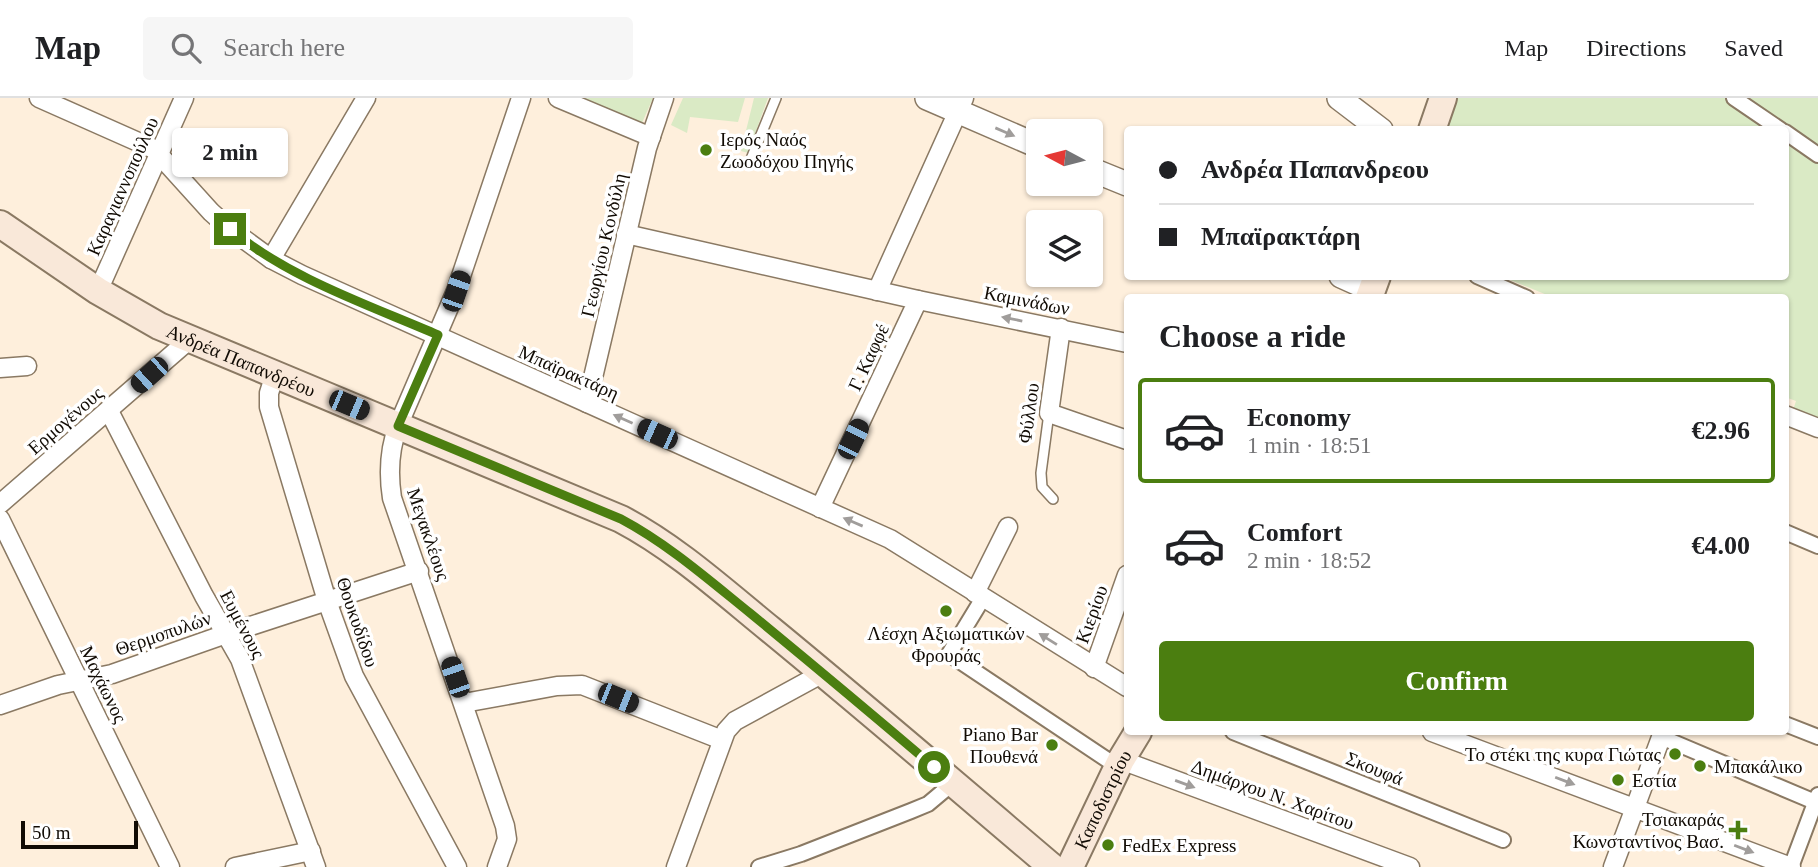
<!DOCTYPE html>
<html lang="en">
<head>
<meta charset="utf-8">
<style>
  :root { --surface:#fff; --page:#f6f6f6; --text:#202124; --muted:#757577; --line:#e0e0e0; --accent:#4b7e10 }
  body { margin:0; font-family:"Times New Roman",serif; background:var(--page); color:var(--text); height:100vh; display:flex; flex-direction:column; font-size:26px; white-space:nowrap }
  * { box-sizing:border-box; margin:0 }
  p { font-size:23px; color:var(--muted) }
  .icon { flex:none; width:38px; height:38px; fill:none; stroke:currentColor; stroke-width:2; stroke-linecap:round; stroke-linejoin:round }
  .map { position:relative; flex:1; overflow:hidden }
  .sheet { position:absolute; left:1124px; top:196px; width:665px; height:441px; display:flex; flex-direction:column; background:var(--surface); border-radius:7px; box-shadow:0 2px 5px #0004 }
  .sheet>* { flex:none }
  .banner { position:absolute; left:1124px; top:28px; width:665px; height:154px; border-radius:7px; box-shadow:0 2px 5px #0004; display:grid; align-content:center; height:154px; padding:0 35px; background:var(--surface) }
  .needle { width:46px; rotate:277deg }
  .buttons { position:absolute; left:1026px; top:21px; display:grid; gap:14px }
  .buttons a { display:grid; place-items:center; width:77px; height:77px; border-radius:7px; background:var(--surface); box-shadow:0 2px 5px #0004; font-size:35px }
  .scale { position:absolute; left:21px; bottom:18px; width:117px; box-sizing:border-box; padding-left:7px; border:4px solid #110b04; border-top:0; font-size:19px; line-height:24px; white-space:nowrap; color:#110b04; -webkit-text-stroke:5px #fff; paint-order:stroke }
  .end { position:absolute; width:32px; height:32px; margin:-16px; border:9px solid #4b7e10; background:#fff; box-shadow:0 0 0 4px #fff }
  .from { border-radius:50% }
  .bubble { position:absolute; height:49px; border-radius:7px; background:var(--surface); box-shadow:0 2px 5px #0004; font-size:23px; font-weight:700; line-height:49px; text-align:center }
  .car { position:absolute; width:21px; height:42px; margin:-21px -10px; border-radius:9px; box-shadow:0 0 5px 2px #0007; background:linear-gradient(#222 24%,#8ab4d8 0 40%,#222 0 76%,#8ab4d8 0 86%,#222 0) }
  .banner b { display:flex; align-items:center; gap:24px; height:66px; font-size:26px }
  .banner b+b { border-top:2px solid var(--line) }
  .banner i { width:18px; height:18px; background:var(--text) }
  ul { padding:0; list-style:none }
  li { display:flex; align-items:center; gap:21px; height:105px; margin:0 14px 10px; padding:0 21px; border:4px solid transparent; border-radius:7px }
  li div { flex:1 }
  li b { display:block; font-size:26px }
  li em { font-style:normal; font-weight:700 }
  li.current { border-color:var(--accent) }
  li>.icon { width:63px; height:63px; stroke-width:1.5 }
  h2 { padding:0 35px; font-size:32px; line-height:84px }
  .action { display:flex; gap:14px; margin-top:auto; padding:14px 35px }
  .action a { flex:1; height:80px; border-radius:7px; background:var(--accent); color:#fff; font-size:28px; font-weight:700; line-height:80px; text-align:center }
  header { display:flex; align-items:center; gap:42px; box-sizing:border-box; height:98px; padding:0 35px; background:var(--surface); border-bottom:2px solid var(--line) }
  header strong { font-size:33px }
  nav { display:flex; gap:38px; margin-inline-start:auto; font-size:24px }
  .search { width:490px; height:63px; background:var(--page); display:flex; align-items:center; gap:18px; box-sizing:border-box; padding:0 24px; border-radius:7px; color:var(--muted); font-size:26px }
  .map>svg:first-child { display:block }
  .green { fill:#daeac5 }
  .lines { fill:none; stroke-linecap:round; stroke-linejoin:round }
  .service-casing { stroke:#8a7963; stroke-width:12 }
  .pedestrian-casing { stroke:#8a7963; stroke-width:18 }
  .minor-casing { stroke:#8a7963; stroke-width:21 }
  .tertiary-casing { stroke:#8a7963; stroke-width:26 }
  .secondary-casing { stroke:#8a7963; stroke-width:30 }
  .service { stroke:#fff; stroke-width:9 }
  .pedestrian { stroke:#fff; stroke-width:14 }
  .minor { stroke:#fff; stroke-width:18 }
  .tertiary { stroke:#fff; stroke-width:23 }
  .secondary { stroke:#f9e8d9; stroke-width:26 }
  .oneway { fill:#a09d9b }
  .route { stroke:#4b7e10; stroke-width:9 }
  .poi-dot { fill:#4b7e10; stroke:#fff; stroke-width:2.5 }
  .labels { text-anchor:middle; stroke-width:7; stroke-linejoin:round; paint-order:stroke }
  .poi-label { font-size:19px; fill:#110b04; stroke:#fff; text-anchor:start }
  .street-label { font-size:19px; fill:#110b04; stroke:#fff }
</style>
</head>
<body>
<header>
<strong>Map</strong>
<div class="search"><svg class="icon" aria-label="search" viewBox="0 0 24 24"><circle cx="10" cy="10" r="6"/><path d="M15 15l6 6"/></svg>Search here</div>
<nav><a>Map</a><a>Directions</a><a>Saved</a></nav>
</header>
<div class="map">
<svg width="1818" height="769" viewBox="0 0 1818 769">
  <rect width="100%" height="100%" fill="#feefdc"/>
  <g class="green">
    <polygon points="582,0 653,0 642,25"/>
    <polygon points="683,0 745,0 738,24 690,19 687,35 671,27"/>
    <polygon points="754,0 768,0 748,55 741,53"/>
    <polygon points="1457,0 1818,0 1818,321 1793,312 1796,303 1785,299 1785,200 1552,199 1503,179 1785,178 1785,32 1446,32"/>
  </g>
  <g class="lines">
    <defs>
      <g id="service">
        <polyline points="751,61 776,0"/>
        <polyline points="1049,315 1041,375 1042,389 1053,401"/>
      </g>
      <g id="pedestrian">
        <polyline points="1734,0 1781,32"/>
        <polyline points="1785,34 1818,57"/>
        <polyline points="1477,178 1527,200"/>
        <polyline points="1785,434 1818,448"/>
        <polyline points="983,500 949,556 1118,669"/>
        <polyline points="1785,626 1818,639"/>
        <polyline points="1233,634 1503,742"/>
        <polyline points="1661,639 1815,704"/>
        <polyline points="759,769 801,756 911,713 928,706 953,685"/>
        <polyline points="1791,769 1818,697"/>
      </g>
      <g id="minor">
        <polyline points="39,0 154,51 211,114 230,131 271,161 302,177 890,441 1127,589"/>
        <polyline points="558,0 651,39"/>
        <polyline points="626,136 918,202 820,410"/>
        <polyline points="271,161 366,0"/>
        <polyline points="98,193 184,0"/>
        <polyline points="877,193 964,0"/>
        <polyline points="918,202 1127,245"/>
        <polyline points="1061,230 1049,315 1127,342"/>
        <polyline points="0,270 27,268"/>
        <polyline points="275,276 269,295 269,309 327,503 354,578 457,769"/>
        <polyline points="587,305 647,50 664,0"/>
        <polyline points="109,313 204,498 240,561 316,769"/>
        <polyline points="1785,317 1818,330"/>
        <polyline points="0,406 189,242"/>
        <polyline points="0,421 170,769"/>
        <polyline points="975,495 1008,429"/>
        <polyline points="1094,570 1127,477"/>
        <polyline points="464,605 557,588 582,587 722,642"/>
        <polyline points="0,607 58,587 112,576 226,536 419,473"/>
        <polyline points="1432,634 1791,769"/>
        <polyline points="1121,662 1410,769"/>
        <polyline points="235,769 311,753"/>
        <path d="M497,769L507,741L505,728L392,400C388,374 389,352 398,328L456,193L521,0"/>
        <polyline points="676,769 726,633 735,623 823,575"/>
        <polyline points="1613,769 1663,634"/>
      </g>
      <g id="tertiary">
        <polyline points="927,0 1038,48"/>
        <polyline points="1339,0 1381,32"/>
        <polyline points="1090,71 1127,86"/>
        <polyline points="1341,178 1372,192"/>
      </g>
      <g id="secondary">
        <polyline points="1432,32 1443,0"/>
        <path id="s1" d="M0,126L98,193L159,228L621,421C676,450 723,493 771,532C866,610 959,690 1052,769"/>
        <polyline points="1369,200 1377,178"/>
        <path id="s2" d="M1070,769L1121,662L1138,634"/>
      </g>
    </defs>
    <use href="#service" class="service-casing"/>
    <use href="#pedestrian" class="pedestrian-casing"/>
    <use href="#minor" class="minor-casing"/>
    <use href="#tertiary" class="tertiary-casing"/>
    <use href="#secondary" class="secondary-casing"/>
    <use href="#service" class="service"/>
    <use href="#pedestrian" class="pedestrian"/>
    <use href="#minor" class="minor"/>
    <use href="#tertiary" class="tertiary"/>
    <use href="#secondary" class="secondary"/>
  </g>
  <defs><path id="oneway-solid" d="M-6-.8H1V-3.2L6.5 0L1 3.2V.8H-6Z" transform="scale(1.75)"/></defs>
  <g class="oneway">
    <use href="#oneway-solid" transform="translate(1005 34) rotate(23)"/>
    <use href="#oneway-solid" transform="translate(1012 221) rotate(-169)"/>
    <use href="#oneway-solid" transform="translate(623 321) rotate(-156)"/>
    <use href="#oneway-solid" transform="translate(853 424) rotate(-157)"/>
    <use href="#oneway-solid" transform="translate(1048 541) rotate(-148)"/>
    <use href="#oneway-solid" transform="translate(1565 683) rotate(21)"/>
    <use href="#oneway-solid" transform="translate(1185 686) rotate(20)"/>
    <use href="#oneway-solid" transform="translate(1744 751) rotate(21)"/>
  </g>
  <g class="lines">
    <path class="route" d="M230,131C288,180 369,207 438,237L398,328L621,421C668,446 709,482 750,515C812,566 873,617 934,669"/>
  </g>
  <g class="poi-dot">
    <circle cx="706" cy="52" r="7"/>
    <circle cx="946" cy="513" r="7"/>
    <circle cx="1052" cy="647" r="7"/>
    <circle cx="1675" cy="656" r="7"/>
    <circle cx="1700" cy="668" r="7"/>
    <circle cx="1618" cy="682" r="7"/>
    <path d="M1734.5 721.5h7v7h7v7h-7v7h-7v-7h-7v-7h7z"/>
    <circle cx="1108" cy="747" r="7"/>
  </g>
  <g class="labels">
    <g class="poi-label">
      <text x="720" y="48">Ιερός Ναός<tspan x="720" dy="22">Ζωοδόχου Πηγής</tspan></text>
      <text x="946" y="542" text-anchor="middle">Λέσχη Αξιωματικών<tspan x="946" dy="22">Φρουράς</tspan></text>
      <text x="1038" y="643" text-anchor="end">Piano Bar<tspan x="1038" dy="22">Πουθενά</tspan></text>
      <text x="1661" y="663" text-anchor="end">Το στέκι της κυρα Γιώτας</text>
      <text x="1714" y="675">Μπακάλικο</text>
      <text x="1632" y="689">Εστία</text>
      <text x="1724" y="728" text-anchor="end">Τσιακαράς<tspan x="1724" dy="22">Κωνσταντίνος Βασ.</tspan></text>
      <text x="1122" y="754">FedEx Express</text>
    </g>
    <g class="street-label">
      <text transform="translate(122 88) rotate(-66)" y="7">Καραγιαννοπούλου</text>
      <text transform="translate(603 147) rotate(-77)" y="7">Γεωργίου Κονδύλη</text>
      <text transform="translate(1027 202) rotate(11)" y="7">Καμινάδων</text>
      <text transform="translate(868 259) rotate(-65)" y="7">Γ. Καφφέ</text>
      <text dy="7" stroke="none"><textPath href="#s1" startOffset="278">Ανδρέα Παπανδρέου</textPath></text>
      <text transform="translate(569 274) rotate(24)" y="7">Μπαϊρακτάρη</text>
      <text transform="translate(1028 315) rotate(-82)" y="7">Φύλλου</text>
      <text transform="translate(65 322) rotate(-41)" y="7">Ερμογένους</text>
      <text transform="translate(429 436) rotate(71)" y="7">Μεγακλέους</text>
      <text transform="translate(1091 516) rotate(-70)" y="7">Κιερίου</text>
      <text transform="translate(358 524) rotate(71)" y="7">Θουκυδίδου</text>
      <text transform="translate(243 526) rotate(62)" y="7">Ευμένους</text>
      <text transform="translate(163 535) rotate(-19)" y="7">Θερμοπυλών</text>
      <text transform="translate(104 586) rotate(64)" y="7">Μαχάωνος</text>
      <text transform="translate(1375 670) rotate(22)" y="7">Σκουφά</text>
      <text transform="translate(1273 696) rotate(20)" y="7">Δημάρχου Ν. Χαρίτου</text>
      <text dy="7" stroke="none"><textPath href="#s2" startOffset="75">Καποδιστρίου</textPath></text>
    </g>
  </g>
</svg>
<div class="buttons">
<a><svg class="needle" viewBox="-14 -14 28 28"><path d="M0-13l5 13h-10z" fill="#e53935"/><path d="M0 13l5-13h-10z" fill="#757577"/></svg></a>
<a><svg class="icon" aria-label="layers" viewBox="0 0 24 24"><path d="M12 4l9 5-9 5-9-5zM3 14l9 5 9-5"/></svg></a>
</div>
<div class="scale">50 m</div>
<i class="end from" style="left:934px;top:669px"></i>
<i class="end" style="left:230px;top:131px"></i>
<div class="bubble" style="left:172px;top:30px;width:116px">2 min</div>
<i class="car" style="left:456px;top:193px;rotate:19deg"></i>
<i class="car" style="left:149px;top:277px;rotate:228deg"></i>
<i class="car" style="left:349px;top:307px;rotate:113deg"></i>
<i class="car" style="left:657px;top:336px;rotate:294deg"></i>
<i class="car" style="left:853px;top:341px;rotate:26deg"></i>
<i class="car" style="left:455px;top:579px;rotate:341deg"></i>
<i class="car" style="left:618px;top:600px;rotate:112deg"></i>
<div class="banner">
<b><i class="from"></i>Ανδρέα Παπανδρεου</b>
<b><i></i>Μπαϊρακτάρη</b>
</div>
<section class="sheet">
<h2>Choose a ride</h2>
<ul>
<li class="current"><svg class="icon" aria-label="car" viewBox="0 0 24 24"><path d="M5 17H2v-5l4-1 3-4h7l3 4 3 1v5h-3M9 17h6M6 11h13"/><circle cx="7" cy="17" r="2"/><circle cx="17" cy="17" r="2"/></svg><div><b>Economy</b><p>1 min · 18:51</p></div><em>€2.96</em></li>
<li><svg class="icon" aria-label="car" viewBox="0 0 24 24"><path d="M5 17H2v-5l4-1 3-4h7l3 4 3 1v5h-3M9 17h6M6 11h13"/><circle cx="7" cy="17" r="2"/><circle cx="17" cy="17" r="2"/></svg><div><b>Comfort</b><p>2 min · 18:52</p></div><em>€4.00</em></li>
</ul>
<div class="action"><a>Confirm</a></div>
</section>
</div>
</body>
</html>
